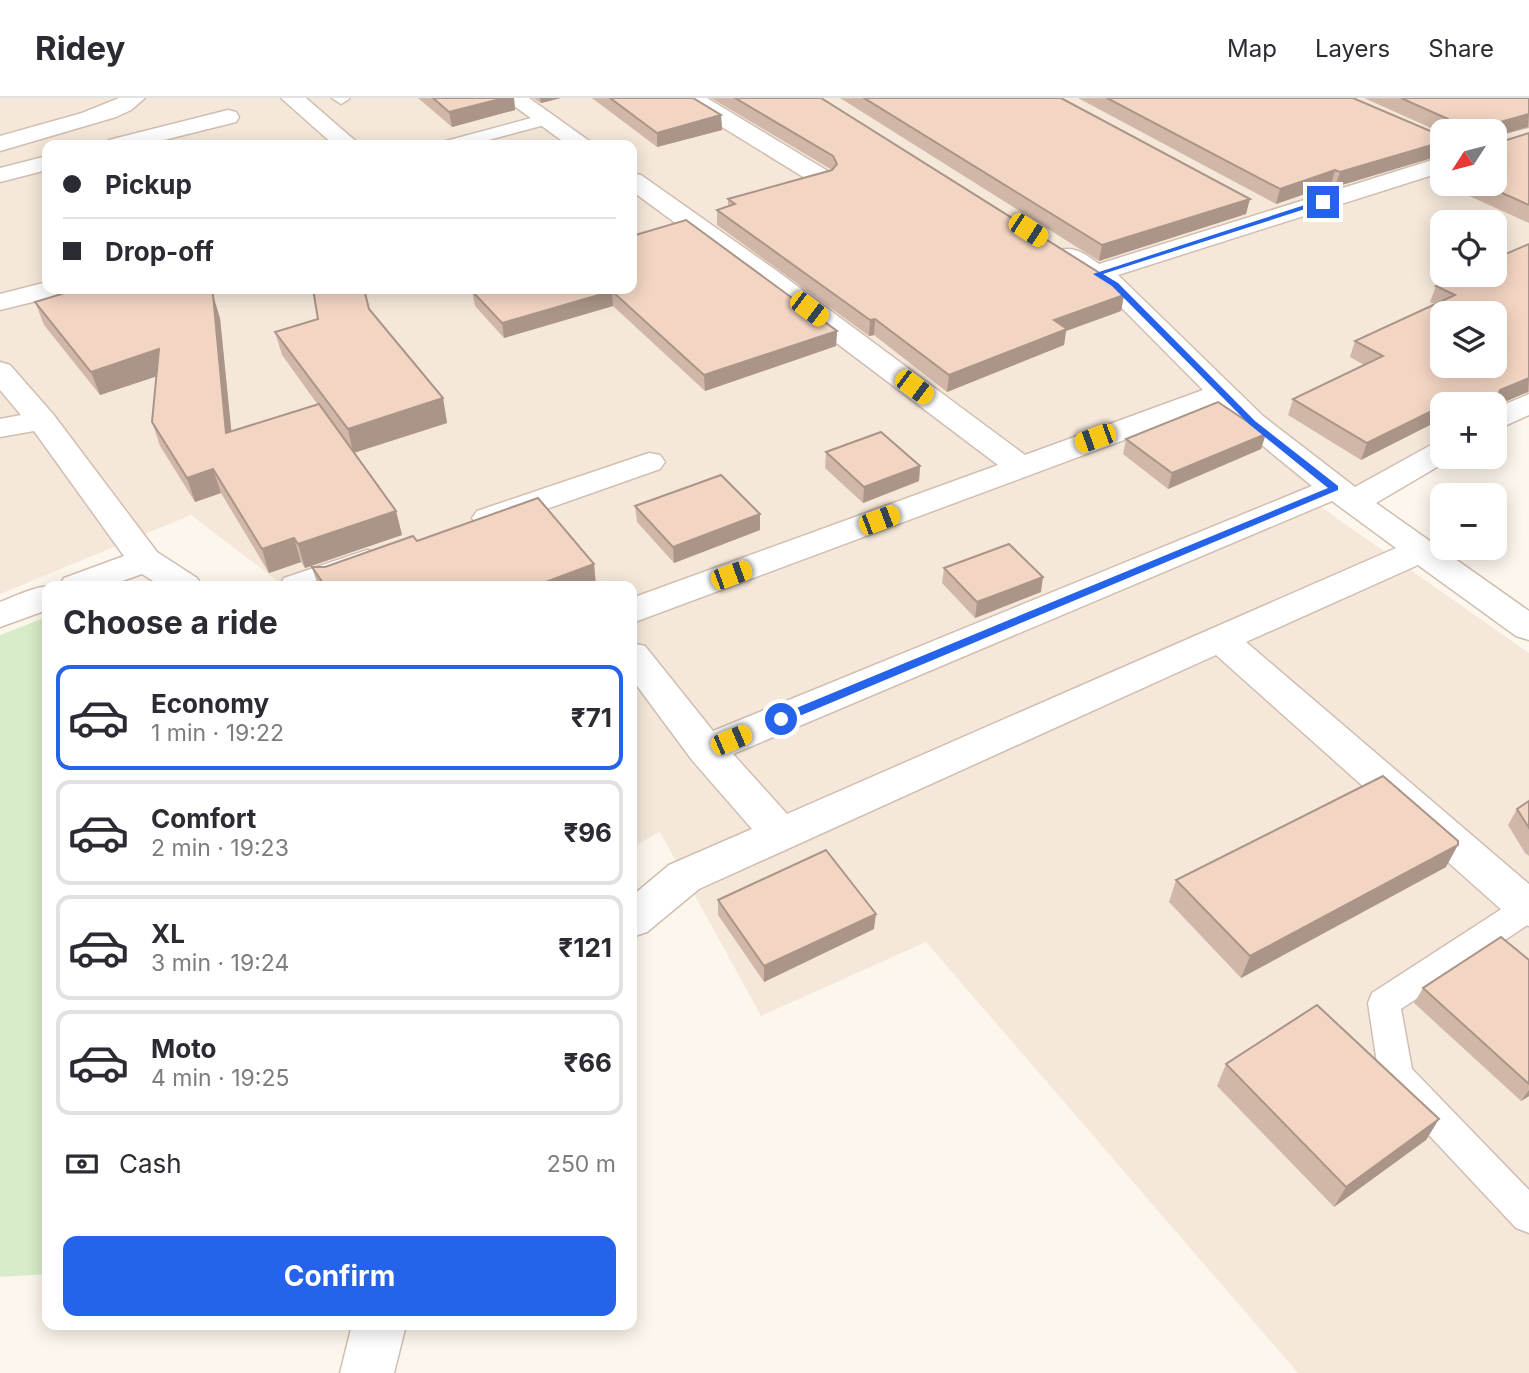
<!DOCTYPE html>
<html lang="en">
<head>
<meta charset="utf-8">
<style>
  :root { --surface:#fff; --page:#f2f2f3; --text:#2b2b33; --muted:#7c7c81; --line:#e1e1e2; --accent:#2563eb }
  body { margin:0; font-family:Inter,sans-serif; background:var(--page); color:var(--text); height:100vh; display:flex; flex-direction:column; font-size:26px; white-space:nowrap }
  * { box-sizing:border-box; margin:0 }
  p { font-size:23px; color:var(--muted) }
  .icon { flex:none; width:38px; height:38px; fill:none; stroke:currentColor; stroke-width:2; stroke-linecap:round; stroke-linejoin:round }
  .map { position:relative; flex:1; overflow:hidden }
  .sheet { position:absolute; left:42px; top:483px; width:595px; height:749px; display:flex; flex-direction:column; background:var(--surface); border-radius:14px; box-shadow:0 4px 18px #0003 }
  .sheet>* { flex:none }
  .top-card { position:absolute; left:42px; top:42px; width:595px; height:154px; border-radius:14px; box-shadow:0 4px 18px #0003; display:grid; align-content:center; height:154px; padding:0 21px; background:var(--surface) }
  .needle { width:46px; rotate:234deg }
  .controls { position:absolute; left:1430px; top:21px; display:grid; gap:14px }
  .controls a { display:grid; place-items:center; width:77px; height:77px; border-radius:14px; background:var(--surface); box-shadow:0 4px 18px #0003; font-size:35px }
  .end { position:absolute; width:32px; height:32px; margin:-16px; border:9px solid #2563eb; background:#fff; box-shadow:0 0 0 4px #fff }
  .from { border-radius:50% }
  .car { position:absolute; width:21px; height:42px; margin:-21px -10px; border-radius:9px; box-shadow:0 0 5px 2px #0007; background:linear-gradient(#f5c518 24%,#345 0 40%,#f5c518 0 76%,#345 0 86%,#f5c518 0) }
  .top-card b { display:flex; align-items:center; gap:24px; height:66px; font-size:26px }
  .top-card b+b { border-top:2px solid var(--line) }
  .top-card i { width:18px; height:18px; background:var(--text) }
  ul { padding:0; list-style:none }
  li { display:flex; align-items:center; gap:21px; height:105px; margin:0 14px 10px; padding:0 7px; border:4px solid var(--line); border-radius:14px }
  li div { flex:1 }
  li b { display:block; font-size:26px }
  li em { font-style:normal; font-weight:700 }
  li.on { border-color:var(--accent) }
  li>.icon { width:63px; height:63px; stroke-width:1.5 }
  h2 { padding:0 21px; font-size:32px; line-height:84px }
  .pay { display:flex; align-items:center; gap:18px; height:77px; padding:0 21px; font-size:26px }
  .pay p { margin-inline-start:auto }
  .cta { display:flex; gap:14px; margin-top:auto; padding:14px 21px }
  .cta a { flex:1; height:80px; border-radius:14px; background:var(--accent); color:#fff; font-size:28px; font-weight:700; line-height:80px; text-align:center }
  header { display:flex; align-items:center; gap:42px; box-sizing:border-box; height:98px; padding:0 35px; background:var(--surface); border-bottom:2px solid var(--line) }
  header strong { font-size:33px }
  nav { display:flex; gap:38px; margin-inline-start:auto; font-size:24px }
  .map>svg:first-child { display:block }
  .residential { fill:#f5e8da; fill-rule:evenodd }
  .green { fill:#d8ecc9 }
  .lines { fill:none; stroke-linecap:round; stroke-linejoin:round }
  .service-casing { stroke:#d1beb0; stroke-width:3 }
  .minor-casing { stroke:#d1beb0; stroke-width:3 }
  .service { fill:#fff; fill-rule:evenodd }
  .minor { fill:#fff; fill-rule:evenodd }
  .wall { fill:#d1b7a8 }
  .shaded-wall { fill:#aa9588 }
  .building { fill:#f3d5c3; stroke:#aa9588; stroke-width:2; fill-rule:evenodd }
  .route { fill:#2563eb }
</style>
</head>
<body>
<header>
<strong>Ridey</strong>
<nav><a>Map</a><a>Layers</a><a>Share</a></nav>
</header>
<div class="map">
<svg width="1529" height="1275" viewBox="0 0 1529 1275">
  <rect width="100%" height="100%" fill="#fdf6ec"/>
  <path class="residential" d="M0,0H1529V292L1495,311L1494,306H1442V341L1321,409L1529,555V1275H1298L926,844L761,918L660,734L632,749V488H284L191,417L0,496ZM1442,33H1494V86H1442ZM47,47H632V191H47ZM1442,124H1494V177H1442ZM1442,215H1494V268H1442Z"/>
  <polygon class="green" points="47,519 47,1176 0,1179 0,537"/>
  <g class="lines">
    <defs>
      <g id="service">
        <polygon points="332,0 349,0 349,1 341,6"/>
        <polygon points="546,16 552,17 554,21 552,25 470,47 443,47 446,43"/>
        <polygon points="1529,798 1529,826 1401,911 1412,971 1529,1092 1529,1135 1516,1130 1384,989 1379,978 1368,905 1372,895 1517,801"/>
      </g>
      <g id="minor">
        <polygon points="119,0 145,0 131,12 116,19 0,53 0,38 82,15"/>
        <polygon points="281,0 306,0 360,47 334,47"/>
        <polygon points="503,0 529,0 595,47 568,47"/>
        <polygon points="680,0 707,0 831,75 834,80 831,85 822,87 813,85 683,5"/>
        <polygon points="228,12 236,14 239,19 236,24 144,47 105,47 109,42"/>
        <polygon points="47,58 47,72 0,84 0,70"/>
        <path d="M1442,59V74L1118,177L1263,318L1355,389L1431,347L1442,345V359H1454L1376,405L1529,513V542L1516,538L1418,467L1246,544L1529,786V828L1514,823L1216,557L699,791L647,834L632,839V798L669,767L752,731L692,662L632,581V545L645,548L713,633L1312,388L1241,330L1218,307L632,525V500L998,367L757,185L632,93V75L641,77L777,173L1025,357L1203,292L1105,193L1060,164L1056,158L1060,152C1076,148 1086,157 1099,166ZM1332,403L1396,450L787,716L733,656Z"/>
        <polygon points="47,184 47,191 65,191 61,197 0,212 0,196"/>
        <polygon points="0,264 10,267 53,316 157,454 197,480 202,488 161,488 142,476 108,488 59,488 64,480 124,458 34,333 0,339 0,321 21,317 0,292"/>
        <polygon points="1529,296 1529,317 1494,333 1494,311"/>
        <polygon points="649,355 660,357 665,364 660,371 501,427 489,430 477,427 472,420 477,413"/>
        <path d="M367,452L379,455L384,463C368,488 306,489 279,488L284,480Z"/>
        <path d="M47,488V512L0,529V504C16,498 33,489 50,488Z"/>
        <polygon points="352,1227 406,1227 394,1275 340,1275"/>
      </g>
    </defs>
    <use href="#service" class="service-casing"/>
    <use href="#minor" class="minor-casing"/>
    <use href="#service" class="service"/>
    <use href="#minor" class="minor"/>
  </g>
  <g class="wall">
    <polygon points="418,0 514,0 515,12 452,29"/>
    <polygon points="533,0 561,0 541,5"/>
    <polygon points="592,0 693,0 721,17 722,32 657,49"/>
    <polygon points="711,0 821,0 1124,197 1121,213 1066,233 1064,247 947,294 874,237 869,238 717,127 717,112 728,108 728,101 832,72"/>
    <polygon points="840,0 1061,0 1246,116 1099,163"/>
    <polygon points="1078,0 1353,0 1442,38 1442,57 1335,89 1331,87 1276,106"/>
    <polygon points="1364,0 1529,0 1529,30 1497,38 1497,41 1500,44 1529,35 1529,125 1443,86 1494,86 1494,33 1442,33 1442,35"/>
    <polygon points="1442,63 1442,86 1431,80 1436,65"/>
    <polygon points="1529,146 1529,294 1528,294 1495,308 1494,309 1494,306 1442,306 1361,362 1288,317 1293,301 1364,267 1350,259 1355,243 1435,206 1430,204 1436,188"/>
    <polygon points="632,191 837,233 836,248 705,293 613,208 504,240 475,208 472,193"/>
    <polygon points="35,204 220,220 231,333 318,307 282,257 275,234 369,211 443,300 447,325 354,355 396,413 402,437 305,470 301,464 269,475 221,395 195,404 160,348 152,324 156,278 100,297 44,227"/>
    <polygon points="1126,341 1261,351 1168,391 1123,356"/>
    <polygon points="826,354 920,368 919,383 863,405 825,370"/>
    <polygon points="635,408 760,416 760,432 674,465 637,424"/>
    <polygon points="417,443 594,466 596,488 318,488 312,469 325,469"/>
    <polygon points="944,470 1041,494 975,520 942,485"/>
    <polygon points="1529,703 1529,758 1525,755 1508,727 1517,711"/>
    <polygon points="1446,769 1241,880 1169,804 1176,782"/>
    <polygon points="718,802 874,831 764,884 718,817"/>
    <polygon points="1529,862 1529,998 1521,1003 1414,905 1423,890"/>
    <polygon points="1226,966 1439,1021 1426,1042 1334,1109 1217,988"/>
  </g>
  <g class="shaded-wall">
    <polygon points="504,0 514,0 515,12 452,29 449,14"/>
    <polygon points="540,0 561,0 541,5"/>
    <polygon points="1529,16 1528,29 1494,39 1497,25"/>
    <polygon points="721,17 722,32 657,49 657,35"/>
    <polygon points="1442,44 1442,57 1335,89 1340,74"/>
    <polygon points="1335,72 1331,87 1276,106 1280,91"/>
    <polygon points="1250,101 1246,116 1099,163 1102,147"/>
    <polygon points="612,193 613,208 504,240 502,225"/>
    <polygon points="213,197 220,220 234,359 226,335"/>
    <polygon points="1124,197 1121,213 1066,233 1064,247 947,294 949,277 1054,222"/>
    <polygon points="875,221 874,237 869,238 870,222"/>
    <polygon points="837,233 836,248 705,293 704,277"/>
    <polygon points="159,251 167,275 100,297 91,274"/>
    <polygon points="1529,280 1528,294 1495,308 1494,309 1494,306 1487,306 1500,292"/>
    <polygon points="443,300 447,325 353,355 348,331"/>
    <polygon points="1458,300 1455,306 1445,306"/>
    <polygon points="1442,308 1442,321 1361,362 1367,345"/>
    <polygon points="1266,336 1261,351 1168,391 1172,375"/>
    <polygon points="920,368 919,383 863,405 864,389"/>
    <polygon points="213,371 221,395 195,404 187,380"/>
    <polygon points="396,413 402,437 305,470 298,446"/>
    <polygon points="760,416 760,432 674,465 673,449"/>
    <polygon points="294,440 301,464 269,475 262,451"/>
    <polygon points="594,466 596,488 535,488"/>
    <polygon points="1043,479 1041,494 975,520 977,504"/>
    <polygon points="1458,747 1446,769 1241,880 1250,858"/>
    <polygon points="876,816 874,831 764,884 764,868"/>
    <polygon points="1529,992 1529,998 1521,1003"/>
    <polygon points="1439,1021 1426,1042 1334,1109 1346,1089"/>
  </g>
  <g class="building">
    <polygon points="433,0 504,0 449,14"/>
    <polygon points="610,0 693,0 721,17 657,35"/>
    <polygon points="735,0 821,0 1106,179 1124,197 1054,222 1067,231 949,277 875,221 870,222 717,112 735,106 728,101 832,72 837,66 833,58"/>
    <polygon points="864,0 1061,0 1250,101 1102,147"/>
    <polygon points="1107,0 1353,0 1442,38 1442,44 1340,74 1335,72 1280,91"/>
    <polygon points="1401,0 1529,0 1529,16 1497,25 1497,41 1500,44 1529,35 1529,107 1482,86 1494,86 1494,33 1449,33 1448,21"/>
    <polygon points="1442,63 1442,68 1436,65"/>
    <polygon points="686,122 837,233 704,277 612,193 502,225 472,193 480,191 632,191 632,138"/>
    <path d="M1529,146V280L1500,292L1498,300L1487,306H1470L1458,300L1445,306H1442V308L1367,345L1293,301L1383,258L1355,243L1455,197L1436,188L1461,177H1494V161ZM1442,215H1494V268H1442Z"/>
    <polygon points="78,191 210,191 213,197 226,335 319,306 396,413 298,446 294,440 262,451 213,371 187,380 152,324 159,251 91,274 35,204"/>
    <polygon points="313,191 364,191 369,211 443,300 348,331 275,234 318,221"/>
    <polygon points="1218,304 1266,336 1172,375 1126,341"/>
    <polygon points="881,334 920,368 864,389 826,354"/>
    <polygon points="721,377 760,416 673,449 635,408"/>
    <polygon points="538,400 594,466 535,488 325,488 312,469 325,469 413,438 417,443"/>
    <polygon points="1009,446 1043,479 977,504 944,470"/>
    <polygon points="1383,678 1458,743 1458,747 1250,858 1176,782"/>
    <polygon points="1529,703 1529,730 1517,711"/>
    <polygon points="826,752 876,816 764,868 718,802"/>
    <polygon points="1501,839 1529,862 1529,986 1423,890"/>
    <polygon points="1317,907 1439,1021 1346,1089 1226,966"/>
  </g>
  <polygon class="route" points="1320,102 1327,104 1103,176 1118,185 1255,323 1338,388 1338,392 785,624 777,624 777,618 1328,390 1249,326 1112,188 1093,176"/>
</svg>
<div class="controls">
<a><svg class="needle" viewBox="-14 -14 28 28"><path d="M0-13l5 13h-10z" fill="#e53935"/><path d="M0 13l5-13h-10z" fill="#7c7c81"/></svg></a>
<a><svg class="icon" aria-label="locate" viewBox="0 0 24 24"><circle cx="12" cy="12" r="6"/><path d="M12 2v4M12 18v4M2 12h4M18 12h4"/></svg></a>
<a><svg class="icon" aria-label="layers" viewBox="0 0 24 24"><path d="M12 4l9 5-9 5-9-5zM3 14l9 5 9-5"/></svg></a>
<a>+</a>
<a>−</a>
</div>
<i class="end from" style="left:781px;top:621px"></i>
<i class="end" style="left:1323px;top:104px"></i>
<i class="car" style="left:1028px;top:132px;rotate:123deg"></i>
<i class="car" style="left:809px;top:211px;rotate:127deg"></i>
<i class="car" style="left:914px;top:289px;rotate:127deg"></i>
<i class="car" style="left:1095px;top:340px;rotate:250deg"></i>
<i class="car" style="left:879px;top:422px;rotate:69deg"></i>
<i class="car" style="left:731px;top:477px;rotate:70deg"></i>
<i class="car" style="left:731px;top:642px;rotate:67deg"></i>
<div class="top-card">
<b><i class="from"></i>Pickup</b>
<b><i></i>Drop-off</b>
</div>
<section class="sheet">
<h2>Choose a ride</h2>
<ul>
<li class="on"><svg class="icon" aria-label="car" viewBox="0 0 24 24"><path d="M5 17H2v-5l4-1 3-4h7l3 4 3 1v5h-3M9 17h6M6 11h13"/><circle cx="7" cy="17" r="2"/><circle cx="17" cy="17" r="2"/></svg><div><b>Economy</b><p>1 min · 19:22</p></div><em>₹71</em></li>
<li><svg class="icon" aria-label="car" viewBox="0 0 24 24"><path d="M5 17H2v-5l4-1 3-4h7l3 4 3 1v5h-3M9 17h6M6 11h13"/><circle cx="7" cy="17" r="2"/><circle cx="17" cy="17" r="2"/></svg><div><b>Comfort</b><p>2 min · 19:23</p></div><em>₹96</em></li>
<li><svg class="icon" aria-label="car" viewBox="0 0 24 24"><path d="M5 17H2v-5l4-1 3-4h7l3 4 3 1v5h-3M9 17h6M6 11h13"/><circle cx="7" cy="17" r="2"/><circle cx="17" cy="17" r="2"/></svg><div><b>XL</b><p>3 min · 19:24</p></div><em>₹121</em></li>
<li><svg class="icon" aria-label="car" viewBox="0 0 24 24"><path d="M5 17H2v-5l4-1 3-4h7l3 4 3 1v5h-3M9 17h6M6 11h13"/><circle cx="7" cy="17" r="2"/><circle cx="17" cy="17" r="2"/></svg><div><b>Moto</b><p>4 min · 19:25</p></div><em>₹66</em></li>
</ul>
<div class="pay"><svg class="icon" aria-label="cash" viewBox="0 0 24 24"><path d="M3 7h18v10H3z"/><circle cx="12" cy="12" r="2"/></svg>Cash<p>250 m</p></div>
<div class="cta"><a>Confirm</a></div>
</section>
</div>
</body>
</html>
